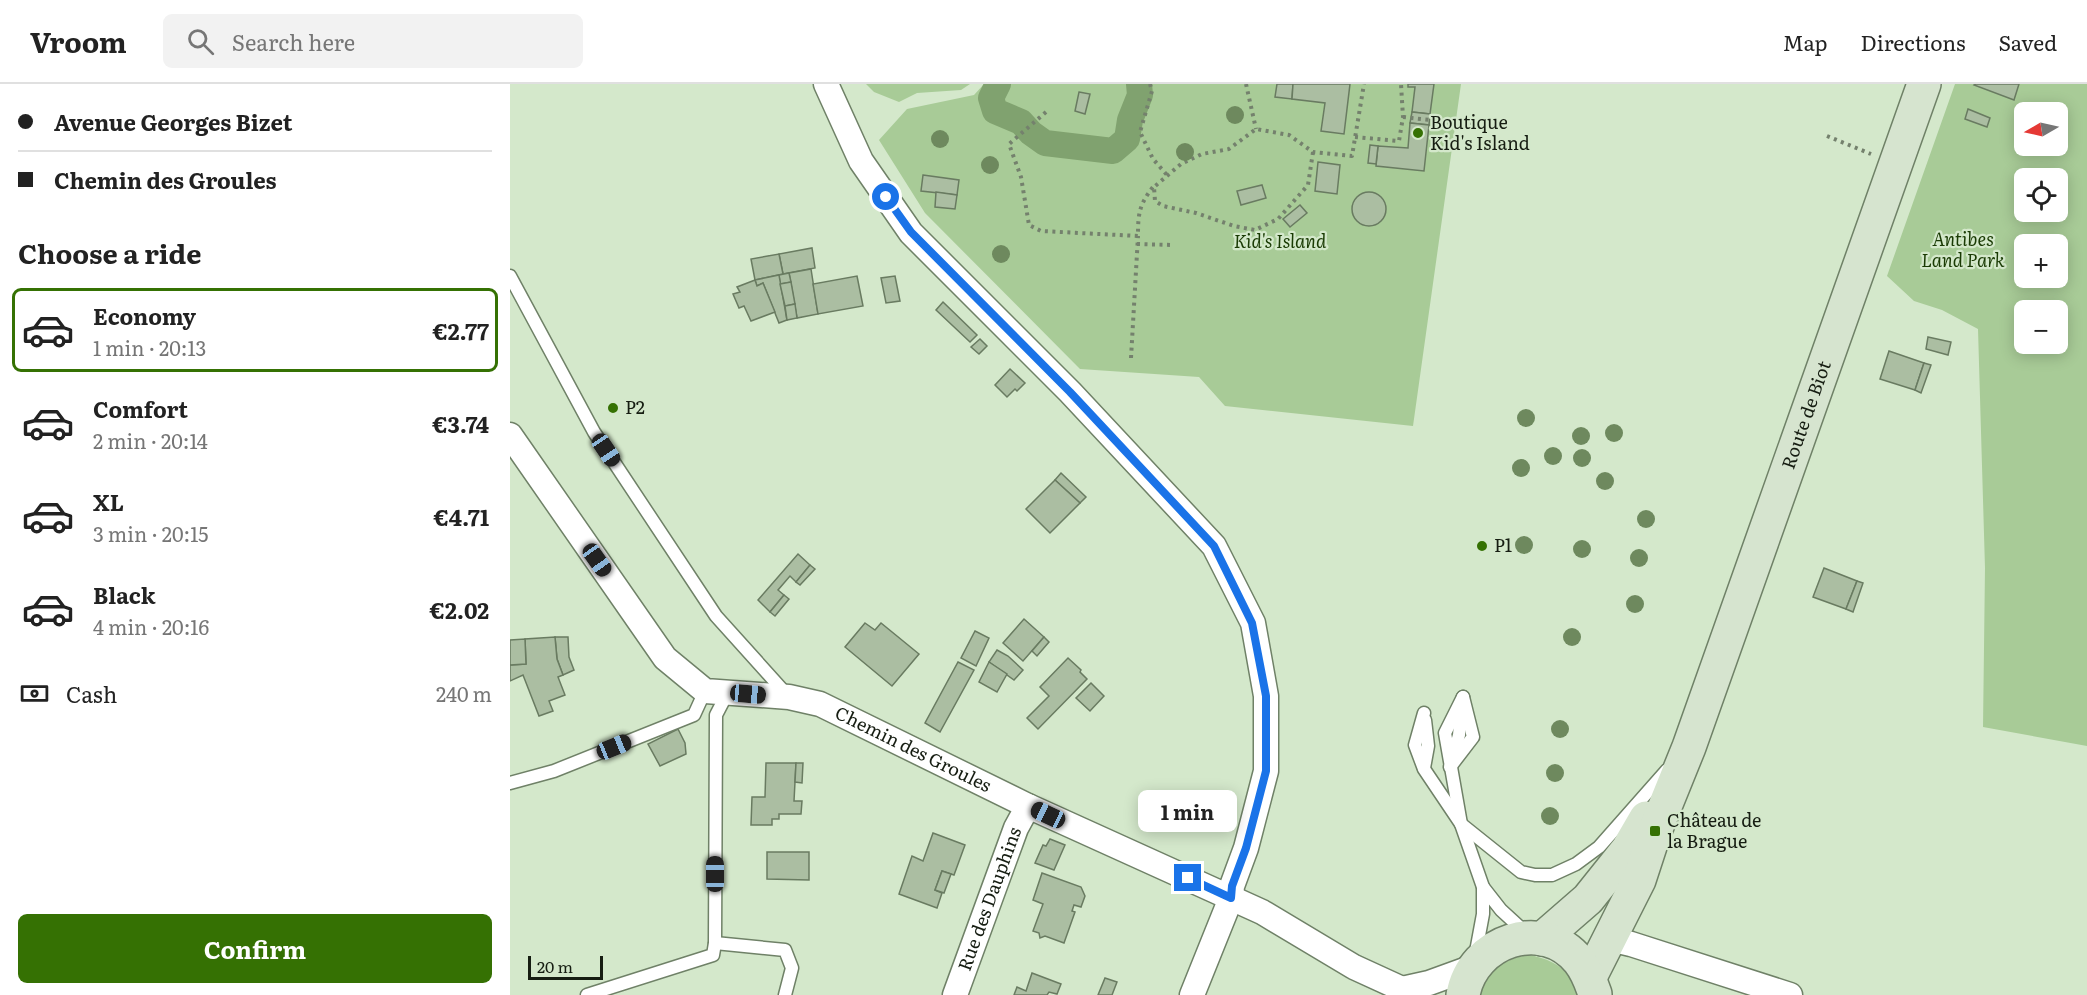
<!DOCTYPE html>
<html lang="en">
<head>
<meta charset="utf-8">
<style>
  :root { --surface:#fff; --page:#f2f2f2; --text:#222; --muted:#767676; --line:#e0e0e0; --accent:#357103 }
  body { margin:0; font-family:Literata,serif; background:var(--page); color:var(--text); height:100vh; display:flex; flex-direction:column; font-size:22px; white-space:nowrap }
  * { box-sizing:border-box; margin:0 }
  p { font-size:20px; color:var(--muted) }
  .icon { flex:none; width:33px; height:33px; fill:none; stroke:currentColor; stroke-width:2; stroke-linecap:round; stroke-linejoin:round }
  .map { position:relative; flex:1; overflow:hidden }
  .drawer { display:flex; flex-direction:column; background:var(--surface); width:510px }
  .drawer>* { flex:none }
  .banner { display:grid; align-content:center; height:132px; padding:0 18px; background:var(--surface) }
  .needle { width:39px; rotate:261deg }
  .tools { position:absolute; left:1504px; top:18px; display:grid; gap:12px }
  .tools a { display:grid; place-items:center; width:54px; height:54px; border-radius:9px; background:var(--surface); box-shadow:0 3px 15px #0003; font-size:30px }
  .scale { position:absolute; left:18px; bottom:15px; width:75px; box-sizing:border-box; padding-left:6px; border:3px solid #161d12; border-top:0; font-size:16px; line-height:21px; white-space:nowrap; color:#161d12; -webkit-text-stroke:4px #d4e8cb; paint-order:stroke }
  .end { position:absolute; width:27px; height:27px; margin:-14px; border:8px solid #1a73e8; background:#fff; box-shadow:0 0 0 3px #fff }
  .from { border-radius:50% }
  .bubble { position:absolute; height:42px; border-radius:9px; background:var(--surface); box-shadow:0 3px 15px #0003; font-size:20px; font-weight:700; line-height:42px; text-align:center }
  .car { position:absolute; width:18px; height:36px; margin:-18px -9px; border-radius:8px; box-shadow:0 0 4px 2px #0007; background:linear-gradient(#222 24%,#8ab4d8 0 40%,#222 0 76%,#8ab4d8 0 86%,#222 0) }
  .banner b { display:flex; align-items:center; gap:21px; height:57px; font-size:22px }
  .banner b+b { border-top:2px solid var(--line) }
  .banner i { width:15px; height:15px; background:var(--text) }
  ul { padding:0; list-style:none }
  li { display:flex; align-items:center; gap:18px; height:84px; margin:0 12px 9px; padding:0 6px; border:3px solid transparent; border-radius:9px }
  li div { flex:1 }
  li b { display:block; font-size:22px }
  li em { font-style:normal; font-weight:700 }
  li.current { border-color:var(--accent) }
  li>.icon { width:54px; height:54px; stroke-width:1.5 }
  h2 { padding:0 18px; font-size:27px; line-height:72px }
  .pay { display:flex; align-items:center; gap:15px; height:66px; padding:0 18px; font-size:22px }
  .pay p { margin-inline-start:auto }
  .button { display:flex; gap:12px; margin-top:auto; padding:12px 18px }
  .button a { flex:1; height:69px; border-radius:9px; background:var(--accent); color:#fff; font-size:24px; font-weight:700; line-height:69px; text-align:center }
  header { display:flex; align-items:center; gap:36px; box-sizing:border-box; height:84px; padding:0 30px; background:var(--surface); border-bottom:2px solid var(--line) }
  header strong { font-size:28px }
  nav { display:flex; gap:33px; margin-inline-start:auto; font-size:21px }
  .search { width:420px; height:54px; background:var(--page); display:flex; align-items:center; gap:15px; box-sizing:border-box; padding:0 21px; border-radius:9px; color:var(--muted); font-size:22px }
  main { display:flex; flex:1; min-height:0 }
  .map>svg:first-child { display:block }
  .green { fill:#a8cb97; fill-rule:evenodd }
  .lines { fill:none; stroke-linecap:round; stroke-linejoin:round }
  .canal { stroke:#80a26f; stroke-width:26 }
  .building { fill:#abbea2; stroke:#697b61; stroke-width:1.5 }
  .service-casing { stroke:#6f8167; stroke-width:15 }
  .minor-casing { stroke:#6f8167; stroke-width:27 }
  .secondary-casing { stroke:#6f8167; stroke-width:36 }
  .path { stroke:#74816d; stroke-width:4; stroke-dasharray:3 4.5; stroke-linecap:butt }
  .service { stroke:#fff; stroke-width:12 }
  .minor { stroke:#fff; stroke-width:24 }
  .secondary { stroke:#d6e4cf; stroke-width:33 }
  .tree { fill:#6e895e }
  .route { stroke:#1a73e8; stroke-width:8 }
  .poi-dot { fill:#357103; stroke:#d4e8cb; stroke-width:2 }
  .labels { text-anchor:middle; stroke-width:4.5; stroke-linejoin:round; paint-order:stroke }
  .poi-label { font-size:18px; fill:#161d12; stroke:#d4e8cb; text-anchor:start }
  .park-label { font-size:18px; font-style:italic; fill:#1a3b04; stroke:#d4e8cb }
  .street-label { font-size:18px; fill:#161d12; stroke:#d4e8cb }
</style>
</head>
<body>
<header>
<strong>Vroom</strong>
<div class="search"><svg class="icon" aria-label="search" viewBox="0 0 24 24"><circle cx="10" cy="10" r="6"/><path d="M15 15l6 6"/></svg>Search here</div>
<nav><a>Map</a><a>Directions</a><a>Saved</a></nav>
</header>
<main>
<section class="drawer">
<div class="banner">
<b><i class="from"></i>Avenue Georges Bizet</b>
<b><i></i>Chemin des Groules</b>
</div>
<h2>Choose a ride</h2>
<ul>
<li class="current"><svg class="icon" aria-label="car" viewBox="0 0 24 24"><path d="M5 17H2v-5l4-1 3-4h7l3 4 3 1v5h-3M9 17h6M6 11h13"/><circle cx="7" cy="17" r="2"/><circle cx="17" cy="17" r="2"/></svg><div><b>Economy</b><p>1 min · 20:13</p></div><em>€2.77</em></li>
<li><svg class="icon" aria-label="car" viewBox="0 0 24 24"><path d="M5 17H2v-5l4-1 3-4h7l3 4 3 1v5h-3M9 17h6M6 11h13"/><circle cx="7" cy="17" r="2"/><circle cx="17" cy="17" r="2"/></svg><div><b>Comfort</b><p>2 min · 20:14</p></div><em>€3.74</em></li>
<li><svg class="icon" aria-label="car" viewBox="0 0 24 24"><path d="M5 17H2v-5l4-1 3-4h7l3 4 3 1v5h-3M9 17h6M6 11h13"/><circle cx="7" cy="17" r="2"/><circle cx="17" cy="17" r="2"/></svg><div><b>XL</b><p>3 min · 20:15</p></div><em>€4.71</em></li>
<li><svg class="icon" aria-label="car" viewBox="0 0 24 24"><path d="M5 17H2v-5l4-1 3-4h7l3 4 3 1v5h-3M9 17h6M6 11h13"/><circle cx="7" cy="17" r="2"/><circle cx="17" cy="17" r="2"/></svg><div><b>Black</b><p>4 min · 20:16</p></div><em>€2.02</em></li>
</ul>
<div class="pay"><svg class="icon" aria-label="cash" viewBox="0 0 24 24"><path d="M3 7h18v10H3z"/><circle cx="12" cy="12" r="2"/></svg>Cash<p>240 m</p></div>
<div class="button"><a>Confirm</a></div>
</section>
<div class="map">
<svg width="1577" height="911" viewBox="0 0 1577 911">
  <rect width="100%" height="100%" fill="#d4e8cb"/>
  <g class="green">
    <polygon points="356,0 460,0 451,6 407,9 389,18 364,8"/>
    <polygon points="474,0 951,0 903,342 715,322 689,293 570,285 415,129 369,56 397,25 464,11"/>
    <path d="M1445,0H1577V662L1473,643L1475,484L1468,245L1432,226L1404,217L1377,192ZM1515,28H1548V62H1515ZM1515,94H1548V128H1515ZM1515,160H1548V194H1515ZM1515,226H1548V260H1515Z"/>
    <path d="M1020,871C1044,876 1061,886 1068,911H970C975,886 997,874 1020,871Z"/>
  </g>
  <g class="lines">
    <polyline class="canal" points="488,0 481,14 485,27 511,38 521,49 535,59 603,67 617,55 620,36 630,11 629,0"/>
  </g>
  <g class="building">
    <polygon points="767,0 783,0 782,15 765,13"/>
    <polygon points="783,0 840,0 834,50 811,47 815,19 782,15"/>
    <polygon points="898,0 924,0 920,30 902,28 905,3 898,3"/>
    <polygon points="1465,0 1509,0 1504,16 1464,1"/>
    <polygon points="569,8 580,10 575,30 565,27"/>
    <polygon points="1458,25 1480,34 1477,43 1455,35"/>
    <polygon points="902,28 920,30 919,41 900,39"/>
    <polygon points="900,39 919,41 914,87 866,82 868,62 898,64"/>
    <polygon points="860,61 868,62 866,80 858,79"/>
    <polygon points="808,78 830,81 827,110 805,107"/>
    <polygon points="413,91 449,96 447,111 411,107"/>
    <polygon points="752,101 756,114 731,121 727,107"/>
    <circle cx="859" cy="125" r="17"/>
    <polygon points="426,108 447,111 445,125 425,123"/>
    <polygon points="790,121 797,129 780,143 773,135"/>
    <polygon points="302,164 305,184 273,190 269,170"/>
    <polygon points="269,170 273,190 245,196 241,175"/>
    <polygon points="301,185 308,230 287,234 279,189"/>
    <polygon points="279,189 281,198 270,200 269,191"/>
    <polygon points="269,191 277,236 269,239 253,199 247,202 245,196"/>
    <polygon points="347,192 353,222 308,230 303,200"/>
    <polygon points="385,192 390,217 376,219 371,194"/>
    <polygon points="245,196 247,202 253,199 265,228 241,237 234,222 229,224 223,210 230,208 227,203"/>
    <polygon points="281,198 285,220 275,222 270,200"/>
    <polygon points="433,218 467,251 460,258 426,226"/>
    <polygon points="285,220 287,234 277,236 275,222"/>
    <polygon points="1418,253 1441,258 1438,271 1416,265"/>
    <polygon points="470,255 477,262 469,270 461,263"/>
    <polygon points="1379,267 1414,279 1405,306 1370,295"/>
    <polygon points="1414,279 1421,281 1411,309 1405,306"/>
    <polygon points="500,285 515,299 507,307 505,305 497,313 485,301"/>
    <polygon points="551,389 576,413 570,419 545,396"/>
    <polygon points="545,396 570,419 540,449 516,425"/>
    <polygon points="288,470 300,481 286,498 280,492 268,506 274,511 260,528 248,516"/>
    <polygon points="300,481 305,485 290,501 286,498"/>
    <polygon points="1314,484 1347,497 1336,525 1303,513"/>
    <polygon points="1347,497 1353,499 1343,528 1336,525"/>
    <polygon points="274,511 279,515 265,532 260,528"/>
    <polygon points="514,535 534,553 513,577 493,559"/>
    <polygon points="355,539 365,546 371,539 409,570 382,602 335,563"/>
    <polygon points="465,547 479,554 466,582 451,574"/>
    <polygon points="45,553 58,553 59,573 64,586 53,591 47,575"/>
    <polygon points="45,553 47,575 53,591 48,593 55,611 39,617 43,627 29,632 13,591 0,597 0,581 16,580 15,555"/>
    <polygon points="534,553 539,558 527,572 522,567"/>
    <polygon points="15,555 16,580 0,581 0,556"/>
    <polygon points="487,566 498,572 513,586 504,596 479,578"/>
    <polygon points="558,574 571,586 570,588 577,595 528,645 517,634 539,612 530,603"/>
    <polygon points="448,578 464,586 430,648 415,639"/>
    <polygon points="479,578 497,590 487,608 469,598"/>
    <polygon points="581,599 594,612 580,627 566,614"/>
    <polygon points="168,645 175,659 176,670 150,682 138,660"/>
    <polygon points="256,679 286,679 284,717 292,717 291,730 269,730 269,735 262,735 262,741 241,741 242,713 255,713"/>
    <polygon points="286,679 293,679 292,699 285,698"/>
    <polygon points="423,749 455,761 444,791 432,787 425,806 432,809 427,824 389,810 402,772 413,777"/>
    <polygon points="540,755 555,761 544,786 525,779 533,761 536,762"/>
    <polygon points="257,768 299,768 299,796 257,795"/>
    <polygon points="432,787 441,790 434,809 425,806"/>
    <polygon points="532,789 571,803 575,812 571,823 564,821 562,827 565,828 554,859 535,852 530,854 529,849 523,847 533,820 523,816"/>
    <polygon points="522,889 551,900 547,910 539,908 537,911 504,911 507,903 516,907"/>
    <polygon points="595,894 607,898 602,911 588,911"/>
  </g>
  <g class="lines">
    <defs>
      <g id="service">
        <polyline points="0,192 84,348 206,532 278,612"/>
        <polyline points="953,613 935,649 951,740 973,803 973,830 965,873"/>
        <polyline points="914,629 905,661 914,685 951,740 1011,788 1025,791 1042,791 1066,780 1089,763 1157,686"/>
        <polyline points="942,676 949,651 952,620"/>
        <polyline points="940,683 963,653 953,613"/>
        <polyline points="914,684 918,662 915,636"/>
        <polyline points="0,699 44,687 184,631 195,607"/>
        <polyline points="973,803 991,826 1016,849"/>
        <polyline points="205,859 275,866 282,884 275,911"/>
        <polyline points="77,911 203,871 205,859 206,631 218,608"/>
      </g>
      <g id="minor">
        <polyline points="316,0 351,77 401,149 560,308 704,462 743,539 756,612 756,687 736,764 722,802 721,814 682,911"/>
        <path id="s1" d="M0,351L155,574L195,607L279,613L310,620L518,722L752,828L844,883L892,905L899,911"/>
        <polyline points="1100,855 1121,860 1280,911"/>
        <polyline points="892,905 919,899 963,883"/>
        <path id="s2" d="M445,911L506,744L518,722"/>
      </g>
      <g id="secondary">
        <polyline points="1032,855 1078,815 1118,765 1136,734"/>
        <path id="s3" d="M1080,893L1129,796L1145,747L1179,663L1414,0"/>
        <path d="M953,911C962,857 1033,832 1069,877C1077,887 1081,898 1085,910"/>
      </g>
    </defs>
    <use href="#service" class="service-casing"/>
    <use href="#minor" class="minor-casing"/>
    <use href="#secondary" class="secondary-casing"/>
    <g class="path">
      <polyline points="640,0 642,7 630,48 643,75 657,91"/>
      <polyline points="736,0 746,45"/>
      <path d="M536,28L499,60L511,93L519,141L531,147L628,152C628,130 629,121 643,103"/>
      <polyline points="893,33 965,41"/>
      <polyline points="1317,52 1361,70"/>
      <polyline points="845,53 889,57 893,33 891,0"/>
      <polyline points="803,68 798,101 768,135 745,146 724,142 686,129 653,122 645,117 644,103 671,80 692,70 719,65 746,45 779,51 803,68 842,72 854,0"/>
      <polyline points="627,160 663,161"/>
      <polyline points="621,274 628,152"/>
    </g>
    <use href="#service" class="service"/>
    <use href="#minor" class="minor"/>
    <use href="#secondary" class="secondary"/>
  </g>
  <g class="tree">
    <circle cx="725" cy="31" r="9"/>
    <circle cx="430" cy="55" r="9"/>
    <circle cx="675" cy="68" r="9"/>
    <circle cx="480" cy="81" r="9"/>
    <circle cx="491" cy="170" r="9"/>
    <circle cx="1016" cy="334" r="9"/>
    <circle cx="1104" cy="349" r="9"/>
    <circle cx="1071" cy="352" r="9"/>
    <circle cx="1043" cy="372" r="9"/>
    <circle cx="1072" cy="374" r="9"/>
    <circle cx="1011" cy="384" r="9"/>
    <circle cx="1095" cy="397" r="9"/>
    <circle cx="1136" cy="435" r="9"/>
    <circle cx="1014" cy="461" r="9"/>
    <circle cx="1072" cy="465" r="9"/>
    <circle cx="1129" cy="474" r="9"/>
    <circle cx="1125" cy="520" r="9"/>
    <circle cx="1062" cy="553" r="9"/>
    <circle cx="1050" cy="645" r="9"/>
    <circle cx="1045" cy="689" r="9"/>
    <circle cx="1040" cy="732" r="9"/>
  </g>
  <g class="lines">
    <polyline class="route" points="376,113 401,148 560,308 704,462 742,539 756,612 756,687 736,764 722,802 721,814 678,794"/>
  </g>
  <g class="poi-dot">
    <circle cx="908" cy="49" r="6"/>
    <circle cx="103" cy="324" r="6"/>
    <circle cx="972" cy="462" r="6"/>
    <rect x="1139" y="741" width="12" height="12" rx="3"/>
  </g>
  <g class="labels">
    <g class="poi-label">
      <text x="920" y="45">Boutique<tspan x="920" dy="21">Kid's Island</tspan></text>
      <text x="115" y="330">P2</text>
      <text x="984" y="468">P1</text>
      <text x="1157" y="743">Château de<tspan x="1157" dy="21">la Brague</tspan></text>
    </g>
    <g class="park-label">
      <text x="1453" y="162">Antibes<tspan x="1453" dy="21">Land Park</tspan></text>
      <text x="770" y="164">Kid's Island</text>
    </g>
    <g class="street-label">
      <text dy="6" stroke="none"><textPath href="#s3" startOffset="603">Route de Biot</textPath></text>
      <text dy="6" stroke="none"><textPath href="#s1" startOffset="543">Chemin des Groules</textPath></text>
      <text dy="6" stroke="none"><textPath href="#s2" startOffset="102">Rue des Dauphins</textPath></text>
    </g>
  </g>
</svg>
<div class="tools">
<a><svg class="needle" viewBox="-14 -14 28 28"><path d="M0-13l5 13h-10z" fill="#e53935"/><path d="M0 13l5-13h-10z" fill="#767676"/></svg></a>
<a><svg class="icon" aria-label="locate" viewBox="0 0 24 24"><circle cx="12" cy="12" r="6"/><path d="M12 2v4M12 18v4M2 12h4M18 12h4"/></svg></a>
<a>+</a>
<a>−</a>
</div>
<div class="scale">20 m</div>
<i class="end from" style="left:376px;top:113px"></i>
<i class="end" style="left:678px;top:794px"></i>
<div class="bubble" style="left:628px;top:706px;width:99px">1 min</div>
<i class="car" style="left:96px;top:366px;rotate:146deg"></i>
<i class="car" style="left:87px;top:476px;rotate:145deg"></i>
<i class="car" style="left:238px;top:610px;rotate:95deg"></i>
<i class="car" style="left:104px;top:663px;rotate:68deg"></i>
<i class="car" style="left:538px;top:731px;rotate:295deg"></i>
<i class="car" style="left:205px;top:790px;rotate:0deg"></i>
</div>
</main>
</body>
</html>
